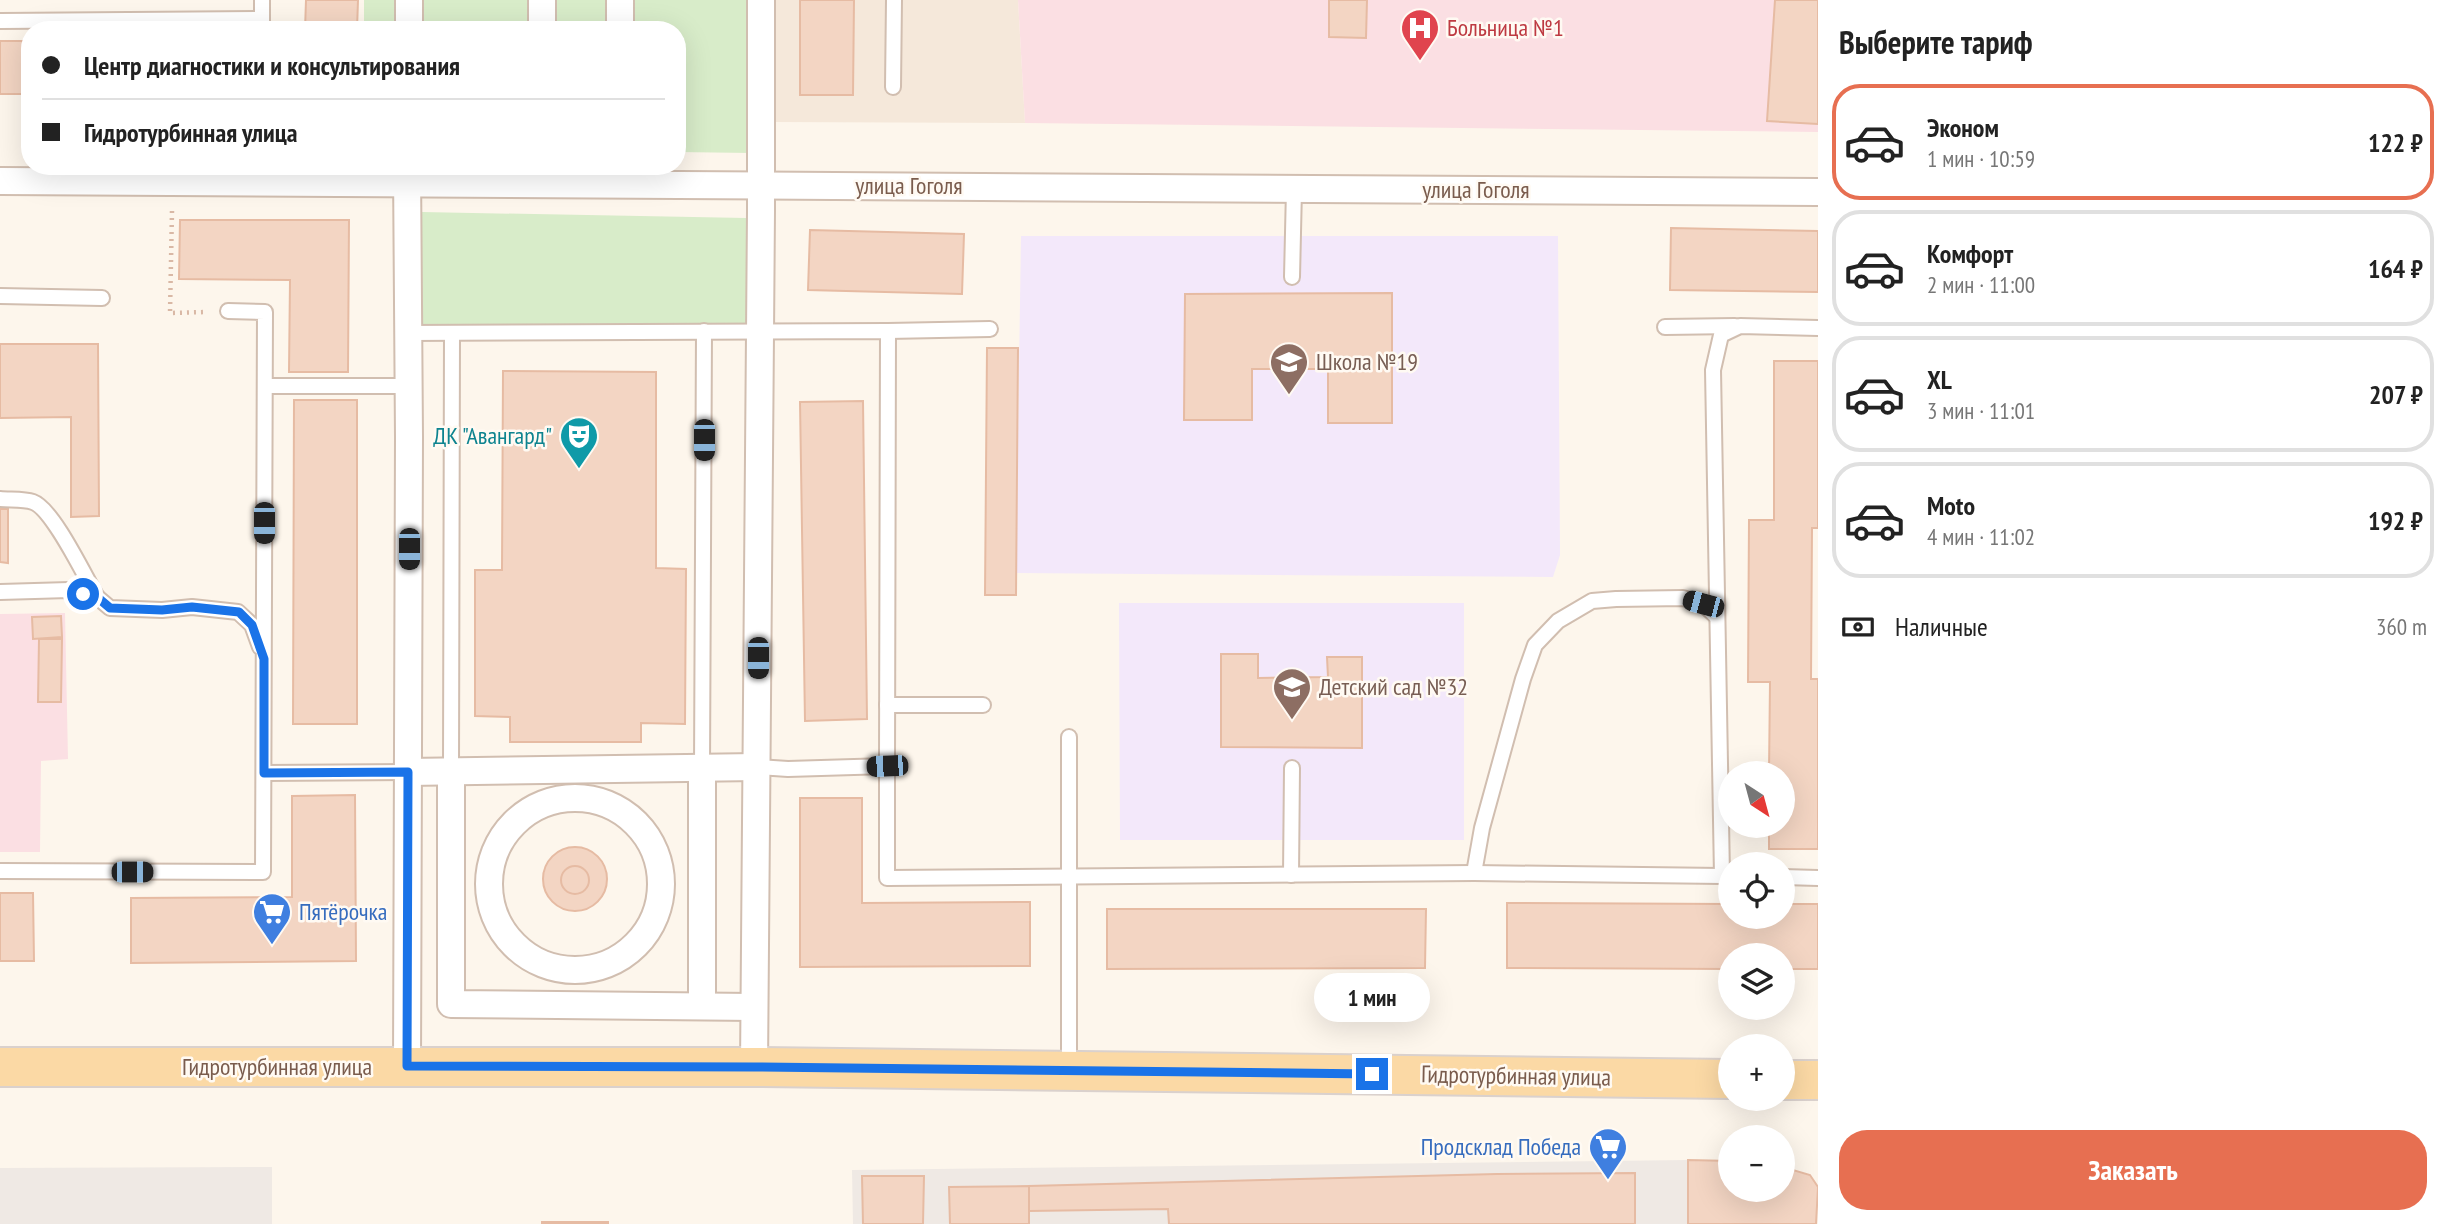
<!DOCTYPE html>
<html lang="ru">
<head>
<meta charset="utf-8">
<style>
  :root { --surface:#fff; --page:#f6f6f6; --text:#222; --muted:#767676; --line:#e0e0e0; --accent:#e76f51 }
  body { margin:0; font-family:"PT Sans Narrow",sans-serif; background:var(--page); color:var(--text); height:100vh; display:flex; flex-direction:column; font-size:26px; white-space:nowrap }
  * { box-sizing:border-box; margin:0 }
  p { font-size:23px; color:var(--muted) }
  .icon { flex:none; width:38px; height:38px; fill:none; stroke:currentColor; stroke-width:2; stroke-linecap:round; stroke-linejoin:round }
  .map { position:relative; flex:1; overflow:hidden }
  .side { display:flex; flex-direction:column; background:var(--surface); width:630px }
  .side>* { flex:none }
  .banner { position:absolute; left:21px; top:21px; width:665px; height:154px; border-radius:28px; box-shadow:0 7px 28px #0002; display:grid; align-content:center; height:154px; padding:0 21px; background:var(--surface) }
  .needle { width:46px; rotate:144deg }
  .tools { position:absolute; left:1718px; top:761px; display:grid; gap:14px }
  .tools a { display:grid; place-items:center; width:77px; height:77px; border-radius:50%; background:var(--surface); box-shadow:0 7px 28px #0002; font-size:35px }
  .end { position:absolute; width:32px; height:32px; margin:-16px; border:9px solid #1a73e8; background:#fff; box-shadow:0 0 0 4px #fff }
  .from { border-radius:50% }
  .bubble { position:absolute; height:49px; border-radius:24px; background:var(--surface); box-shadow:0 7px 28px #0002; font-size:23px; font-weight:800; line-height:49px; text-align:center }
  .car { position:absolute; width:21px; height:42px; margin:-21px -10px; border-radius:9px; box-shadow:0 0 5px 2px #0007; background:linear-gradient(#222 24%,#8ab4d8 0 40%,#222 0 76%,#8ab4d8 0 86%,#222 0) }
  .banner b { display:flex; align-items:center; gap:24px; height:66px; font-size:26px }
  .banner b+b { border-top:2px solid var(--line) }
  .banner i { width:18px; height:18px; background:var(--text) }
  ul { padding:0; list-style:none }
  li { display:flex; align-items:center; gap:21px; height:116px; margin:0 14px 10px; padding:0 7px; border:4px solid var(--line); border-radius:28px }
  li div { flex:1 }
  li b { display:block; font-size:26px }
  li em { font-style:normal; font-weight:800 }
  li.selected { border-color:var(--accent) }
  li>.icon { width:63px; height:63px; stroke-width:1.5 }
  h2 { padding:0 21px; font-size:32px; line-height:84px }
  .pay { display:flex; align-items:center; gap:18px; height:77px; padding:0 21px; font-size:26px }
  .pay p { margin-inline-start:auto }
  .action { display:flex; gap:14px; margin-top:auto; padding:14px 21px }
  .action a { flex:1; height:80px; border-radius:28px; background:var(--accent); color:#fff; font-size:28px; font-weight:800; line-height:80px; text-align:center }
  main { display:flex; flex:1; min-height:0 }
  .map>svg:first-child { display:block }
  .residential { fill:#f5e8da }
  .industrial { fill:#efe9e4 }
  .education { fill:#f3e8fa }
  .medical { fill:#fbdfe3 }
  .green { fill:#d8ecc9 }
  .building { fill:#f3d5c3; stroke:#e6bba3; stroke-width:2 }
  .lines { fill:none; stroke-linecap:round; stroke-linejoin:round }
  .lane-casing { stroke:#d1beb0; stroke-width:18 }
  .street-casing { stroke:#d1beb0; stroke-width:30 }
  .primary-casing { stroke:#dad1cd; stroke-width:42 }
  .path { stroke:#d9b8a5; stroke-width:4.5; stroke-dasharray:2 5; stroke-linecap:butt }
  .lane { stroke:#fff; stroke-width:14 }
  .street { stroke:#fff; stroke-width:26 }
  .primary { stroke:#fbd9a5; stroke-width:38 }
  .route { stroke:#1a73e8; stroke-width:9 }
  .labels { text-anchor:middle; stroke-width:5; stroke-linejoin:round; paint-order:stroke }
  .health-label { font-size:24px; fill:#be3a42; stroke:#fffaf3; text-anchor:start }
  .street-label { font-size:24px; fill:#7a5c4d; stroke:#fffaf3 }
  .education-label { font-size:24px; fill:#785e54; stroke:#fffaf3; text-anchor:start }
  .culture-label { font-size:24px; fill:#0d838f; stroke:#fffaf3; text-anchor:end }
  .shop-label { font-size:24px; fill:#366cbe; stroke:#fffaf3; text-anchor:start }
</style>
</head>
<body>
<main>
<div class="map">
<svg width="1818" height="1224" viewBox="0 0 1818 1224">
  <rect width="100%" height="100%" fill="#fdf6ec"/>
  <polygon class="residential" points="773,0 1018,0 1025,123 772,122"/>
  <g class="industrial">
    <polygon points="1688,1160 1688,1224 853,1224 852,1170"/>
    <polygon points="272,1167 272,1224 0,1224 0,1168"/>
  </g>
  <g class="education">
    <polygon points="1021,236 1558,236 1560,555 1553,577 1016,573"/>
    <polygon points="1119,603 1464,603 1464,840 1120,840"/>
  </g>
  <g class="medical">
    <polygon points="1018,0 1818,0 1818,132 1025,123"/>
    <polygon points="65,613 68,759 41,761 40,852 0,852 0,614"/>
  </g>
  <g class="green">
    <rect x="364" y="0" width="40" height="30"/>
    <polygon points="419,0 536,0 536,30 418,30"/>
    <polygon points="546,0 615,0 615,30 545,29"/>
    <polygon points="625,0 752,0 751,153 677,152 677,30 625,30"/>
    <polygon points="422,212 746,218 753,225 752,319 747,325 422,326 415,322 415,220"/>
  </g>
  <g class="building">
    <polygon points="306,0 358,0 357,30 305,30"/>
    <polygon points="800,0 854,0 853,95 800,95"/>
    <polygon points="1329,0 1367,0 1366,38 1329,37"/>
    <polygon points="1775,0 1818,0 1818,124 1767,121"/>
    <rect x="0" y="41" width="30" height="53"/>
    <polygon points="180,220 349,220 348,372 289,372 290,280 179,279"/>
    <polygon points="1671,228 1818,231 1818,292 1670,290"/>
    <polygon points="810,230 964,234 962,294 808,290"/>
    <polygon points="1392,293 1392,423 1328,423 1328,369 1252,369 1252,420 1184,420 1185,294"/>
    <polygon points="0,344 98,344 99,516 71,517 71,417 0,418"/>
    <polygon points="987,348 1018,348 1016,595 985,595"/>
    <polygon points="1774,361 1818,361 1818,528 1812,528 1811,679 1818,679 1818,849 1769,849 1769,826 1783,826 1783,774 1769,774 1770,682 1748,682 1749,520 1774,520"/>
    <polygon points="503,371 656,372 656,568 686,569 685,724 641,723 641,742 510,742 510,717 475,716 475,570 502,570"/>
    <polygon points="294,400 357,400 357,724 293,724"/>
    <polygon points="863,401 867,719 805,721 800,402"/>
    <polygon points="0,509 8,509 8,563 0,562"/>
    <polygon points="61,616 62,637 33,639 32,617"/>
    <polygon points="39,639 62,639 61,702 38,702"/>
    <polygon points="1221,654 1258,654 1258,678 1328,677 1327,657 1362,657 1362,748 1221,747"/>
    <polygon points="355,795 356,961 131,963 131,898 292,897 292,796"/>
    <polygon points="800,798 862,798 862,903 1030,902 1030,966 800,967"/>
    <circle cx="575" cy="879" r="32"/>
    <circle cx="575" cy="880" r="14"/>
    <polygon points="0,893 33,893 34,961 0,961"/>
    <polygon points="1507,903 1731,904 1731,917 1783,917 1783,904 1818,904 1818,969 1783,969 1783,956 1731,956 1731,969 1507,968"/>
    <polygon points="1107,909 1426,909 1425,968 1107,969"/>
    <polygon points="1688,1160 1731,1161 1731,1190 1783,1190 1783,1167 1810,1175 1818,1187 1816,1224 1688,1224"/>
    <polygon points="1635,1173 1635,1224 1169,1224 1168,1209 1029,1211 1029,1186 1497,1174"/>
    <polygon points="862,1176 924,1176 923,1224 863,1224"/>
    <polygon points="1029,1186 1029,1224 950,1224 949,1187"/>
    <rect x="542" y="1222" width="66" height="2"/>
  </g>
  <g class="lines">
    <defs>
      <g id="lane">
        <polyline points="262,0 262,30"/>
        <polyline points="0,21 262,19"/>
        <polyline points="893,87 894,0"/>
        <polyline points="1292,277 1294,189"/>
        <polyline points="0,296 102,298"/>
        <polyline points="1665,327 1735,326"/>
        <polyline points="888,331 990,329"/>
        <polyline points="408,333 888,331 887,766"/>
        <polyline points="265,386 409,386"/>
        <path d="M0,499C10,500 24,499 33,502C53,509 85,577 97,597"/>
        <polyline points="0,592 69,590 97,597 110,608 162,610 192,607 238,612 252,625 260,647"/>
        <polyline points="887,705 983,705"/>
        <polyline points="757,767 788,769 887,766 887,878 1474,873 1722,876"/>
        <polyline points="702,768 704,331"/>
        <polyline points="451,771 452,333"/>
        <polyline points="264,773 408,772"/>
        <polyline points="0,871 263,872 265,312 228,311"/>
        <polyline points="1474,873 1482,828 1523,679 1535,645 1558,621 1592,601 1616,599 1683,598 1703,604 1717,617"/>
        <polyline points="1291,875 1292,768"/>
        <polyline points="1731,876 1722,876 1713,370 1721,335 1740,326 1818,328"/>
        <polyline points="1783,877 1818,878"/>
        <polyline points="1069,1069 1069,737"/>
      </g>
      <g id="street">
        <polyline points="409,30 409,0"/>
        <polyline points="542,30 542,0"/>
        <polyline points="620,30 620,0"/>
        <polyline points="0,181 1818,192"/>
        <polyline points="451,771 451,1004 754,1007"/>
        <polyline points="408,772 757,767"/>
        <circle cx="575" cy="884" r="86"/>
        <polyline points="702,1006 702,768"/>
        <polyline points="407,1066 409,437 407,168"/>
        <polyline points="754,1067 761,211 761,0"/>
      </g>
      <g id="primary">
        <polyline points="0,1067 754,1067 1731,1079"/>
        <polyline points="1783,1080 1818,1080"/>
      </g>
    </defs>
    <use href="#lane" class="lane-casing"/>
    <use href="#street" class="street-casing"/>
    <use href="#primary" class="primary-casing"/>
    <polyline class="path" points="172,211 170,313 207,312"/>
    <use href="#lane" class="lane"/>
    <use href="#street" class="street"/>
    <use href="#primary" class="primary"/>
  </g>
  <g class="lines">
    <polyline class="route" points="83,594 97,597 110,608 162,610 192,607 239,612 252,625 264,659 264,773 408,772 407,1066 754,1067 1372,1074"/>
  </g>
  <defs>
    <symbol id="hospital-pin" viewBox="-11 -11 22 30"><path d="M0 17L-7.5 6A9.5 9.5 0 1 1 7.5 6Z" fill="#e0444e" stroke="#fffaf3"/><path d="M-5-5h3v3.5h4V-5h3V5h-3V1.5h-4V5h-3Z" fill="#fff"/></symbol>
    <symbol id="school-pin" viewBox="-11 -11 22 30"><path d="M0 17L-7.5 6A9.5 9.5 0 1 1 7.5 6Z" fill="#8d6e63" stroke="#fffaf3"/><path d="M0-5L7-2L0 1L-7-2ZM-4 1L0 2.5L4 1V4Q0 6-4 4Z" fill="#fff"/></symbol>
    <symbol id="theatre-pin" viewBox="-11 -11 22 30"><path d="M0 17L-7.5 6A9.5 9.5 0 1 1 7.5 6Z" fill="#0f9aa8" stroke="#fffaf3"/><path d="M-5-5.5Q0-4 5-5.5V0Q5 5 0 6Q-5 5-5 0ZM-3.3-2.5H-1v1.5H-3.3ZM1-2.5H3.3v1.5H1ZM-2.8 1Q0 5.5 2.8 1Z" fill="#fff"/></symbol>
    <symbol id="supermarket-pin" viewBox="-11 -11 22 30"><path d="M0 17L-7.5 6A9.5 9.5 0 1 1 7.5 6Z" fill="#3f7fe0" stroke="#fffaf3"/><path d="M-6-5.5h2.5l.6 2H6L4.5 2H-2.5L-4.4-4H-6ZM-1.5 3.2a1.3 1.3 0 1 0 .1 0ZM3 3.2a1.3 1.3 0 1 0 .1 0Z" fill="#fff"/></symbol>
  </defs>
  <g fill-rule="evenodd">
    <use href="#hospital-pin" x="1398" y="6" width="44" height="60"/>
    <use href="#school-pin" x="1267" y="340" width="44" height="60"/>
    <use href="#theatre-pin" x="557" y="414" width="44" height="60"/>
    <use href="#school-pin" x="1270" y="665" width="44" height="60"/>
    <use href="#supermarket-pin" x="250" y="890" width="44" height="60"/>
    <use href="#supermarket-pin" x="1586" y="1125" width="44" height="60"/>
  </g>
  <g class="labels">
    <g class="health-label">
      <text x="1447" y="36">Больница №1</text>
    </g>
    <g class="street-label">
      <text x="909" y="194">улица Гоголя</text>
      <text x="1476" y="198">улица Гоголя</text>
      <text x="277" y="1075">Гидротурбинная улица</text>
      <text transform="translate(1516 1076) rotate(1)" y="8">Гидротурбинная улица</text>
    </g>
    <g class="education-label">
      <text x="1316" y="370">Школа №19</text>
      <text x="1319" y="695">Детский сад №32</text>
    </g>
    <g class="culture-label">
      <text x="552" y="444">ДК "Авангард"</text>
    </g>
    <g class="shop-label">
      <text x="299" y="920">Пятёрочка</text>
      <text x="1581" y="1155" text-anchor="end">Продсклад Победа</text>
    </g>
  </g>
</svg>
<div class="tools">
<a><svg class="needle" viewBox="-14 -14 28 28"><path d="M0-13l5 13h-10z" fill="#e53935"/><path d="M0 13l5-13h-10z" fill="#767676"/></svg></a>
<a><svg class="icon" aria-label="locate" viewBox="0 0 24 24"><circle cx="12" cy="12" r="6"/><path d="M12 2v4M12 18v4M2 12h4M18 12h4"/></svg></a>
<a><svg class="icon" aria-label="layers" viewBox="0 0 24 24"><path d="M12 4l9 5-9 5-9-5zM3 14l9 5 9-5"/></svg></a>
<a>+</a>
<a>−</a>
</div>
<i class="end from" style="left:83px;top:594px"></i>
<i class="end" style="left:1372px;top:1074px"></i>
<div class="bubble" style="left:1314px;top:973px;width:116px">1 мин</div>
<i class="car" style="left:704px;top:440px;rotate:180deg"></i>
<i class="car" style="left:264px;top:523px;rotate:180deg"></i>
<i class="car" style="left:409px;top:549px;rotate:180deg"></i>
<i class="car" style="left:1703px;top:604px;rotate:285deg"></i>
<i class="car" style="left:758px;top:658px;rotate:180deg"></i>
<i class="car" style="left:887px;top:766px;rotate:268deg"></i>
<i class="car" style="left:132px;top:872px;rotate:90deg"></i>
<div class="banner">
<b><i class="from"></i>Центр диагностики и консультирования</b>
<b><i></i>Гидротурбинная улица</b>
</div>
</div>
<section class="side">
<h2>Выберите тариф</h2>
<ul>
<li class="selected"><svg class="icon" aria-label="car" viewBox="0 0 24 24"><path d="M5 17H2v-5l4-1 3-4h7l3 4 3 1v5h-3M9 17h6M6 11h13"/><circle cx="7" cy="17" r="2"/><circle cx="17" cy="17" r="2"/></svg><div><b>Эконом</b><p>1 мин · 10:59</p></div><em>122 ₽</em></li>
<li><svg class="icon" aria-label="car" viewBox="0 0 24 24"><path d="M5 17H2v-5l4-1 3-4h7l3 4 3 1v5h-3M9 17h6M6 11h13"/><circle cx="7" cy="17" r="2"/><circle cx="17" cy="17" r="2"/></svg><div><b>Комфорт</b><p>2 мин · 11:00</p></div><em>164 ₽</em></li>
<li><svg class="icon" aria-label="car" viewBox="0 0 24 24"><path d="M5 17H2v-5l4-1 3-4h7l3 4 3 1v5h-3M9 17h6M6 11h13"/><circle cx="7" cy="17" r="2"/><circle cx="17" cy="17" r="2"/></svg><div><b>XL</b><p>3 мин · 11:01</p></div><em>207 ₽</em></li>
<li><svg class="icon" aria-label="car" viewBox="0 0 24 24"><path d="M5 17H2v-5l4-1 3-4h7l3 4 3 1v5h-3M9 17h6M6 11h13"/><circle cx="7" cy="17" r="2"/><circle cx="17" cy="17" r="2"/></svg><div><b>Moto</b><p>4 мин · 11:02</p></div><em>192 ₽</em></li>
</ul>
<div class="pay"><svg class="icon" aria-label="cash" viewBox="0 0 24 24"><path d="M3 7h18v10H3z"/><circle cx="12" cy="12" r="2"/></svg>Наличные<p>360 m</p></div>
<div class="action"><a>Заказать</a></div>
</section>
</main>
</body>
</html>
